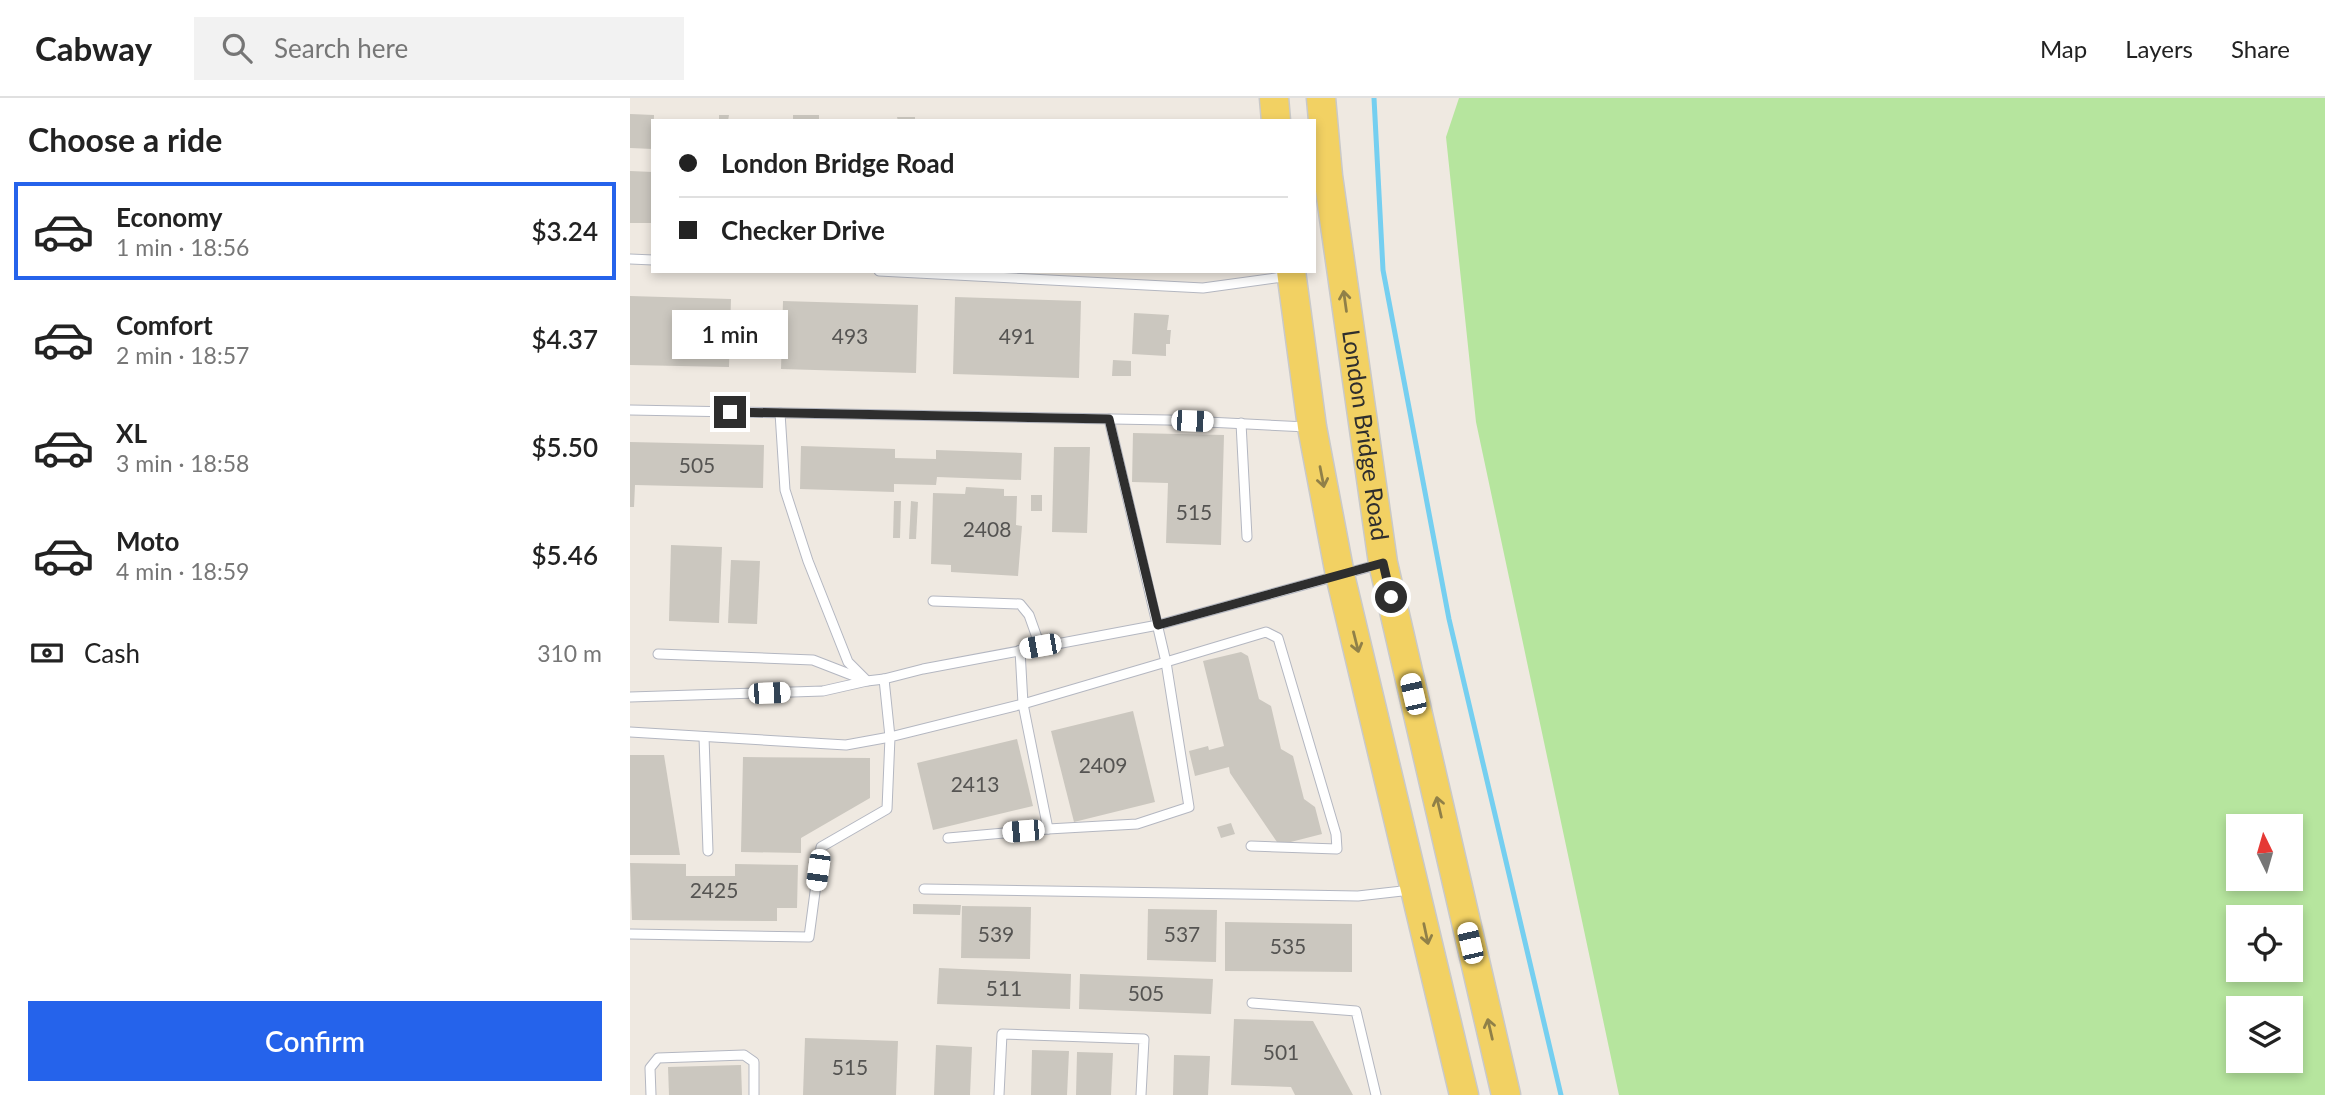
<!DOCTYPE html>
<html lang="en">
<head>
<meta charset="utf-8">
<style>
  :root { --surface:#fff; --page:#f2f2f2; --text:#222; --muted:#767676; --line:#e0e0e0; --accent:#2563eb }
  body { margin:0; font-family:Lato,sans-serif; background:var(--page); color:var(--text); height:100vh; display:flex; flex-direction:column; font-size:26px; white-space:nowrap }
  * { box-sizing:border-box; margin:0 }
  p { font-size:23px; color:var(--muted) }
  .icon { flex:none; width:38px; height:38px; fill:none; stroke:currentColor; stroke-width:2; stroke-linecap:round; stroke-linejoin:round }
  .map { position:relative; flex:1; overflow:hidden }
  .sheet { display:flex; flex-direction:column; background:var(--surface); width:630px }
  .sheet>* { flex:none }
  .hud { position:absolute; left:21px; top:21px; width:665px; height:154px; border-radius:0px; box-shadow:0 4px 10px #0003; display:grid; align-content:center; height:154px; padding:0 28px; background:var(--surface) }
  .needle { width:46px; rotate:355deg }
  .controls { position:absolute; left:1596px; top:716px; display:grid; gap:14px }
  .controls a { display:grid; place-items:center; width:77px; height:77px; border-radius:0px; background:var(--surface); box-shadow:0 4px 10px #0003; font-size:35px }
  .end { position:absolute; width:32px; height:32px; margin:-16px; border:9px solid #2e2e2e; background:#fff; box-shadow:0 0 0 4px #fff }
  .from { border-radius:50% }
  .bubble { position:absolute; height:49px; border-radius:0px; background:var(--surface); box-shadow:0 4px 10px #0003; font-size:23px; font-weight:600; line-height:49px; text-align:center }
  .car { position:absolute; width:21px; height:42px; margin:-21px -10px; border-radius:9px; box-shadow:0 0 5px 2px #0007; background:linear-gradient(#fff 24%,#345 0 40%,#fff 0 76%,#345 0 86%,#fff 0) }
  .hud b { display:flex; align-items:center; gap:24px; height:66px; font-size:26px }
  .hud b+b { border-top:2px solid var(--line) }
  .hud i { width:18px; height:18px; background:var(--text) }
  ul { padding:0; list-style:none }
  li { display:flex; align-items:center; gap:21px; height:98px; margin:0 14px 10px; padding:0 14px; border:4px solid transparent; border-radius:0px }
  li div { flex:1 }
  li b { display:block; font-size:26px }
  li em { font-style:normal; font-weight:600 }
  li.selected { border-color:var(--accent) }
  li>.icon { width:63px; height:63px; stroke-width:1.5 }
  h2 { padding:0 28px; font-size:32px; line-height:84px }
  .pay { display:flex; align-items:center; gap:18px; height:77px; padding:0 28px; font-size:26px }
  .pay p { margin-inline-start:auto }
  .cta { display:flex; gap:14px; margin-top:auto; padding:14px 28px }
  .cta a { flex:1; height:80px; border-radius:0px; background:var(--accent); color:#fff; font-size:28px; font-weight:600; line-height:80px; text-align:center }
  header { display:flex; align-items:center; gap:42px; box-sizing:border-box; height:98px; padding:0 35px; background:var(--surface); border-bottom:2px solid var(--line) }
  header strong { font-size:33px }
  nav { display:flex; gap:38px; margin-inline-start:auto; font-size:24px }
  .search { width:490px; height:63px; background:var(--page); display:flex; align-items:center; gap:18px; box-sizing:border-box; padding:0 24px; border-radius:0px; color:var(--muted); font-size:26px }
  main { display:flex; flex:1; min-height:0 }
  .map>svg:first-child { display:block }
  .green { fill:#b6e59e; fill-rule:evenodd }
  .lines { fill:none; stroke-linecap:round; stroke-linejoin:round }
  .stream { stroke:#75cff0; stroke-width:5 }
  .building { fill:#cbc7bf }
  .lane-casing { stroke:#b4b7c1; stroke-width:11 }
  .primary-casing { stroke:#c9c9c9; stroke-width:31 }
  .lane { stroke:#fff; stroke-width:9 }
  .primary { stroke:#f2d163; stroke-width:28 }
  .oneway { stroke:#908048 }
  .route { stroke:#2e2e2e; stroke-width:9 }
  .labels { text-anchor:middle; stroke-width:7; stroke-linejoin:round; paint-order:stroke }
  .number-label { font-size:21px; fill:#555452 }
  .street-label { font-size:24px; fill:#2e2e2e; stroke:#fff }
</style>
</head>
<body>
<header>
<strong>Cabway</strong>
<div class="search"><svg class="icon" aria-label="search" viewBox="0 0 24 24"><circle cx="10" cy="10" r="6"/><path d="M15 15l6 6"/></svg>Search here</div>
<nav><a>Map</a><a>Layers</a><a>Share</a></nav>
</header>
<main>
<section class="sheet">
<h2>Choose a ride</h2>
<ul>
<li class="selected"><svg class="icon" aria-label="car" viewBox="0 0 24 24"><path d="M5 17H2v-5l4-1 3-4h7l3 4 3 1v5h-3M9 17h6M6 11h13"/><circle cx="7" cy="17" r="2"/><circle cx="17" cy="17" r="2"/></svg><div><b>Economy</b><p>1 min · 18:56</p></div><em>$3.24</em></li>
<li><svg class="icon" aria-label="car" viewBox="0 0 24 24"><path d="M5 17H2v-5l4-1 3-4h7l3 4 3 1v5h-3M9 17h6M6 11h13"/><circle cx="7" cy="17" r="2"/><circle cx="17" cy="17" r="2"/></svg><div><b>Comfort</b><p>2 min · 18:57</p></div><em>$4.37</em></li>
<li><svg class="icon" aria-label="car" viewBox="0 0 24 24"><path d="M5 17H2v-5l4-1 3-4h7l3 4 3 1v5h-3M9 17h6M6 11h13"/><circle cx="7" cy="17" r="2"/><circle cx="17" cy="17" r="2"/></svg><div><b>XL</b><p>3 min · 18:58</p></div><em>$5.50</em></li>
<li><svg class="icon" aria-label="car" viewBox="0 0 24 24"><path d="M5 17H2v-5l4-1 3-4h7l3 4 3 1v5h-3M9 17h6M6 11h13"/><circle cx="7" cy="17" r="2"/><circle cx="17" cy="17" r="2"/></svg><div><b>Moto</b><p>4 min · 18:59</p></div><em>$5.46</em></li>
</ul>
<div class="pay"><svg class="icon" aria-label="cash" viewBox="0 0 24 24"><path d="M3 7h18v10H3z"/><circle cx="12" cy="12" r="2"/></svg>Cash<p>310 m</p></div>
<div class="cta"><a>Confirm</a></div>
</section>
<div class="map">
<svg width="1695" height="997" viewBox="0 0 1695 997">
  <rect width="100%" height="100%" fill="#efe9e1"/>
  <path class="green" d="M829,0H1695V997H989L846,324L816,39ZM1608,728H1661V780H1608ZM1608,819H1661V872H1608ZM1608,910H1661V962H1608Z"/>
  <g class="lines">
    <polyline class="stream" points="744,0 753,172 819,521 931,997"/>
  </g>
  <g class="building">
    <polygon points="0,16 24,17 23,51 0,50"/>
    <polygon points="89,17 99,17 98,23 89,23"/>
    <rect x="163" y="17" width="26" height="6"/>
    <polygon points="267,19 285,19 285,23 268,23"/>
    <polygon points="0,73 23,74 23,125 0,125"/>
    <polygon points="0,198 101,201 99,269 0,267"/>
    <polygon points="325,199 451,203 449,280 323,276"/>
    <polygon points="153,203 288,207 286,275 151,271"/>
    <polygon points="504,215 539,217 537,232 541,232 540,242 540,246 536,246 536,258 502,256"/>
    <polygon points="483,262 501,263 501,278 482,278"/>
    <polygon points="503,335 594,337 591,447 536,445 538,385 502,384"/>
    <polygon points="0,344 134,347 133,390 5,387 4,409 0,409"/>
    <polygon points="171,348 265,351 265,360 306,361 306,352 392,355 391,382 307,379 306,387 264,386 264,394 170,391"/>
    <polygon points="424,349 460,349 457,435 422,434"/>
    <polygon points="336,389 374,391 374,398 387,398 386,427 392,428 388,478 321,474 321,467 301,466 303,395 335,396"/>
    <rect x="401" y="397" width="11" height="16"/>
    <polygon points="264,403 271,403 270,440 263,440"/>
    <polygon points="281,403 288,404 286,441 279,441"/>
    <polygon points="41,447 92,449 89,525 39,523"/>
    <polygon points="101,462 130,463 127,526 98,525"/>
    <polygon points="611,554 618,558 629,601 641,608 651,651 663,658 674,701 685,709 692,736 649,747 600,675 599,669 565,678 559,653 578,648 579,652 594,648 573,563"/>
    <polygon points="503,613 525,704 444,724 421,633"/>
    <polygon points="387,641 403,708 303,732 287,665"/>
    <polygon points="0,657 34,657 50,757 0,757"/>
    <polygon points="113,659 240,660 240,700 171,740 171,755 111,754"/>
    <polygon points="601,725 605,736 591,740 587,729"/>
    <polygon points="0,765 56,766 56,778 105,778 105,766 168,767 167,810 147,810 147,823 2,822"/>
    <polygon points="283,806 331,807 330,817 283,816"/>
    <polygon points="332,808 401,809 400,861 331,860"/>
    <polygon points="518,811 587,812 586,864 517,862"/>
    <polygon points="595,824 722,826 722,874 595,873"/>
    <polygon points="309,870 441,876 440,911 307,906"/>
    <polygon points="450,876 583,881 581,916 449,911"/>
    <polygon points="604,921 683,923 723,997 665,997 661,989 601,987"/>
    <polygon points="175,940 268,943 266,997 173,997"/>
    <polygon points="306,947 342,949 340,997 304,997"/>
    <polygon points="402,952 439,953 437,997 401,997"/>
    <polygon points="447,954 483,955 481,997 446,997"/>
    <polygon points="544,957 580,958 578,997 543,997"/>
    <polygon points="111,967 112,997 39,997 38,969"/>
  </g>
  <g class="lines">
    <defs>
      <g id="lane">
        <polyline points="0,161 23,162"/>
        <polyline points="249,173 573,190 660,178"/>
        <polyline points="0,312 538,322 677,329"/>
        <polyline points="150,315 155,392 178,463 218,564 237,583"/>
        <polyline points="611,325 617,439"/>
        <polyline points="303,503 390,506 399,517 410,548"/>
        <polyline points="390,552 393,606 536,564 479,321"/>
        <polyline points="28,556 183,562 232,581"/>
        <polyline points="0,599 193,593 237,583 254,581 293,571 528,527 750,466"/>
        <polyline points="0,634 216,647 260,639 254,581"/>
        <polyline points="74,639 78,753"/>
        <polyline points="418,731 507,726 559,709 536,564 636,534 648,540 706,736 707,751 621,748"/>
        <polyline points="294,791 728,798 781,792"/>
        <polyline points="0,836 179,839 191,749 257,711 260,639 393,606 418,731 318,740"/>
        <polyline points="622,905 726,913 746,997"/>
        <polyline points="21,997 20,970 28,960 114,957 124,964 124,997"/>
        <polyline points="369,997 372,936 514,941 511,997"/>
      </g>
      <g id="primary">
        <polyline points="644,0 646,23"/>
        <path id="s1" d="M691,0L698,78L753,465L876,997"/>
        <polyline points="661,173 682,329 710,477 834,997"/>
      </g>
    </defs>
    <use href="#lane" class="lane-casing"/>
    <use href="#primary" class="primary-casing"/>
    <use href="#lane" class="lane"/>
    <use href="#primary" class="primary"/>
  </g>
  <defs><path id="oneway-shaft" d="M-6 0H5M1.5-3L5.5 0L1.5 3" fill="none" stroke-width="1.6" stroke-linecap="round" stroke-linejoin="round" transform="scale(1.75)"/></defs>
  <g class="oneway">
    <use href="#oneway-shaft" transform="translate(715 203) rotate(-98)"/>
    <use href="#oneway-shaft" transform="translate(692 379) rotate(79)"/>
    <use href="#oneway-shaft" transform="translate(726 544) rotate(76)"/>
    <use href="#oneway-shaft" transform="translate(809 709) rotate(-103)"/>
    <use href="#oneway-shaft" transform="translate(796 836) rotate(78)"/>
    <use href="#oneway-shaft" transform="translate(860 931) rotate(-103)"/>
  </g>
  <g class="lines">
    <polyline class="route" points="100,314 479,321 528,527 753,465 761,499"/>
  </g>
  <g class="labels">
    <g class="number-label">
      <text x="220" y="246">493</text>
      <text x="387" y="246">491</text>
      <text x="67" y="375">505</text>
      <text x="564" y="422">515</text>
      <text x="357" y="439">2408</text>
      <text x="473" y="675">2409</text>
      <text x="345" y="694">2413</text>
      <text x="84" y="800">2425</text>
      <text x="366" y="844">539</text>
      <text x="552" y="844">537</text>
      <text x="658" y="856">535</text>
      <text x="374" y="898">511</text>
      <text x="516" y="903">505</text>
      <text x="651" y="962">501</text>
      <text x="220" y="977">515</text>
    </g>
    <g class="street-label">
      <text dy="8" stroke="none"><textPath href="#s1" startOffset="340">London Bridge Road</textPath></text>
    </g>
  </g>
</svg>
<div class="controls">
<a><svg class="needle" viewBox="-14 -14 28 28"><path d="M0-13l5 13h-10z" fill="#e53935"/><path d="M0 13l5-13h-10z" fill="#767676"/></svg></a>
<a><svg class="icon" aria-label="locate" viewBox="0 0 24 24"><circle cx="12" cy="12" r="6"/><path d="M12 2v4M12 18v4M2 12h4M18 12h4"/></svg></a>
<a><svg class="icon" aria-label="layers" viewBox="0 0 24 24"><path d="M12 4l9 5-9 5-9-5zM3 14l9 5 9-5"/></svg></a>
</div>
<i class="end from" style="left:761px;top:499px"></i>
<i class="end" style="left:100px;top:314px"></i>
<div class="bubble" style="left:42px;top:212px;width:116px">1 min</div>
<i class="car" style="left:562px;top:323px;rotate:92deg"></i>
<i class="car" style="left:410px;top:548px;rotate:260deg"></i>
<i class="car" style="left:139px;top:595px;rotate:88deg"></i>
<i class="car" style="left:783px;top:596px;rotate:347deg"></i>
<i class="car" style="left:393px;top:733px;rotate:265deg"></i>
<i class="car" style="left:188px;top:772px;rotate:188deg"></i>
<i class="car" style="left:840px;top:845px;rotate:347deg"></i>
<div class="hud">
<b><i class="from"></i>London Bridge Road</b>
<b><i></i>Checker Drive</b>
</div>
</div>
</main>
</body>
</html>
